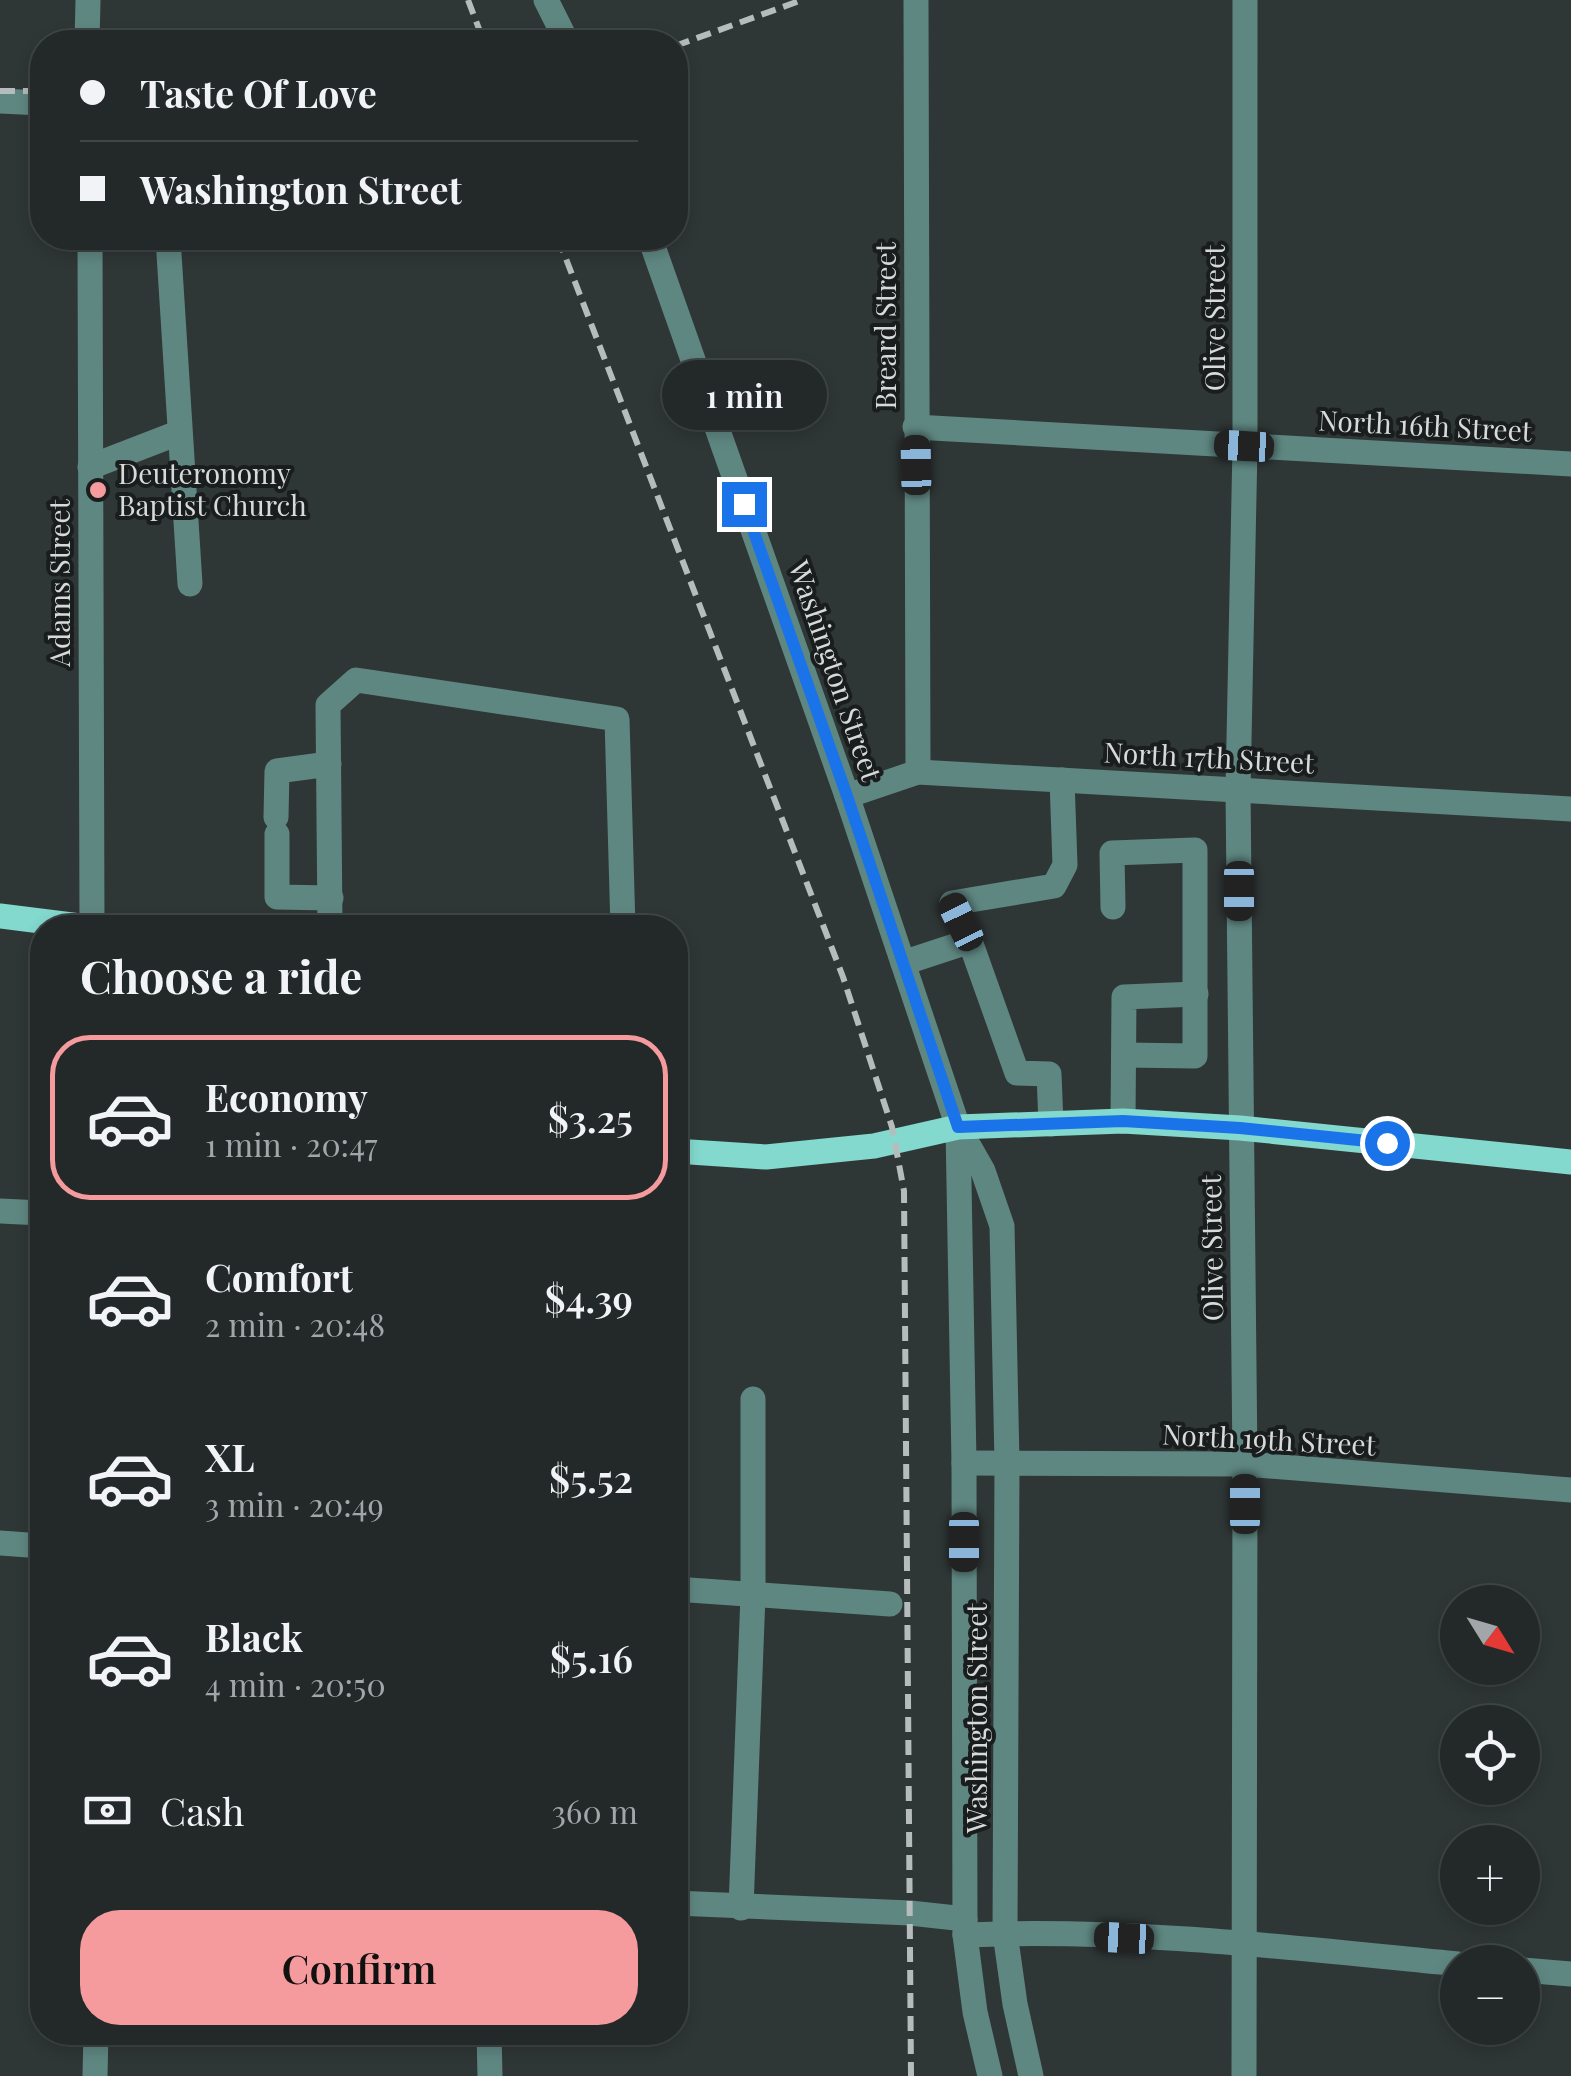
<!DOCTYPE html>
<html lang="en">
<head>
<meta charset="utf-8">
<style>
  :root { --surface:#232928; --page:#2f3534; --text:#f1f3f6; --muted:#a3a6a8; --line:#404545; --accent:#f59b9e }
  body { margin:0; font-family:"Playfair Display",serif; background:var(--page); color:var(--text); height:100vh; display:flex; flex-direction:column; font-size:38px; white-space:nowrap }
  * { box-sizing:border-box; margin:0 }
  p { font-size:32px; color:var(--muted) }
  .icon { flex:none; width:55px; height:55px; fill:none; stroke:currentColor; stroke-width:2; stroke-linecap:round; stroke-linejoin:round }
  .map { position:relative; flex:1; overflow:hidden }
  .panel { position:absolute; left:30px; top:915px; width:658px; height:1130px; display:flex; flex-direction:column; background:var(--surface); border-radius:40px; box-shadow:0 5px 15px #0003,0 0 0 2px var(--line) }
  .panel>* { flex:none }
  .hud { position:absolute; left:30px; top:30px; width:658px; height:220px; border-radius:40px; box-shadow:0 5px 15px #0003,0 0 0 2px var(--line); display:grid; align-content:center; height:220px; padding:0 50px; background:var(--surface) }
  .needle { width:65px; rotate:127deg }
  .buttons { position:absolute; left:1440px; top:1585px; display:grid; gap:20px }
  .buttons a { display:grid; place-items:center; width:100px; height:100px; border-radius:50%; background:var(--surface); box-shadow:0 5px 15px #0003,0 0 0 2px var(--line); font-size:50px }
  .end { position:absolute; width:45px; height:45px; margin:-22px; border:12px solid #1a73e8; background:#fff; box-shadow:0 0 0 5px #fff }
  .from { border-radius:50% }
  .bubble { position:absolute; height:70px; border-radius:35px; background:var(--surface); box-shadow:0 5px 15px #0003,0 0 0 2px var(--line); font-size:32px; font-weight:600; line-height:70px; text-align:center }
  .car { position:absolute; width:30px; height:60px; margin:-30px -15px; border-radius:12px; box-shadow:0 0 8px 2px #0007; background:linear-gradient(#222 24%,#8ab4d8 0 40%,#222 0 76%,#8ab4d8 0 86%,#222 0) }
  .hud b { display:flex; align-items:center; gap:35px; height:95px; font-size:38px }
  .hud b+b { border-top:2px solid var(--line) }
  .hud i { width:25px; height:25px; background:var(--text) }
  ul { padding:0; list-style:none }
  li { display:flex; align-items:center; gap:30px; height:165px; margin:0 20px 15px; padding:0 30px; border:5px solid transparent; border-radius:40px }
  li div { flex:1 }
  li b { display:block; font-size:38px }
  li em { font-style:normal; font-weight:600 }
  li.current { border-color:var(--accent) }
  li>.icon { width:90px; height:90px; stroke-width:1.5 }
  h2 { padding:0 50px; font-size:45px; line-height:120px }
  .pay { display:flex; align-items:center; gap:25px; height:110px; padding:0 50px; font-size:38px }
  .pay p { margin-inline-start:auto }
  .cta { display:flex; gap:20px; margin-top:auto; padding:20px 50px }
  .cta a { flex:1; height:115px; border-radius:40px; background:var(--accent); color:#111; font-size:40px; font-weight:600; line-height:115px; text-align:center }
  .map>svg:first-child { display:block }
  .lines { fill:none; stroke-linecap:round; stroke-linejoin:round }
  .minor { stroke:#5f8782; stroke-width:25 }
  .major { stroke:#83d9ce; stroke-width:25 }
  .rail { stroke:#b6bcbb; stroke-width:6; stroke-dasharray:15 8; stroke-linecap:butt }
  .route { stroke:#1a73e8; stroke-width:12 }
  .poi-dot { fill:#f59b9e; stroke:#1a1d1d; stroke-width:4 }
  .labels { text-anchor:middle; stroke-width:8; stroke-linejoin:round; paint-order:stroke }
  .street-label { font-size:28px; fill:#d6dbda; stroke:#1a1d1d }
  .poi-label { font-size:28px; fill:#d6dbda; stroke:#1a1d1d; text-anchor:start }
</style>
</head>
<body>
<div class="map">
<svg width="1571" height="2076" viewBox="0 0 1571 2076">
  <rect width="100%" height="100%" fill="#2f3736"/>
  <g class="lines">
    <g class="minor">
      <polyline points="546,0 567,42"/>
      <polyline points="916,0 918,772"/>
      <polyline points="87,42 88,0"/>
      <polyline points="0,101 42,103"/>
      <polyline points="90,238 92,928"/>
      <polyline points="168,238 190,584"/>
      <polyline points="650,238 847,796 958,1127 983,1171 1002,1226 1007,1462 1005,1933 1015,2004 1031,2076"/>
      <polyline points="915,427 1571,464"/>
      <polyline points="90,467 178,433"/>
      <polyline points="847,796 918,772 1571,809"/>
      <polyline points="276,817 277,771 329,764"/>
      <polyline points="277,834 277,897 331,898"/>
      <polyline points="1113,907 1112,853 1195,850 1195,1056 1124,1055"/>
      <polyline points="330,928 328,705 356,680 617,719 623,928"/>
      <polyline points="970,941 952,903 1054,886 1065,865 1062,780"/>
      <polyline points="903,963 970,941 1017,1073 1049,1074 1051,1124"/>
      <polyline points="1123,1121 1124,997 1196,994"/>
      <polyline points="958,1127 964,1463 965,1935 975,2012 990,2076"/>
      <polyline points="0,1211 42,1213"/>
      <polyline points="964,1463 1245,1464 1571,1490"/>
      <polyline points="0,1543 42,1546"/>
      <polyline points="675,1589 890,1604"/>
      <polyline points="675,1903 910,1913 965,1919"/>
      <polyline points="741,1908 753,1595 753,1399"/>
      <path d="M965,1935C1128,1928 1295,1948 1458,1964"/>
      <polyline points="1522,1970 1571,1974"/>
      <polyline points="489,2032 490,2076"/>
      <polyline points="95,2076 96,2032"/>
      <polyline points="1244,2076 1245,1464 1238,790 1245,446 1245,0"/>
    </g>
    <g class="major">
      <polyline points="0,916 96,928"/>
      <polyline points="675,1151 766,1157 874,1146 958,1127 1123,1121 1240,1128 1571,1162"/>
    </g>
    <g class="rail">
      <polyline points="468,0 484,42"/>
      <polyline points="675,46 802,0"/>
      <polyline points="0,91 42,91"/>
      <polyline points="558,238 843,977 892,1127 904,1191 911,2076"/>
    </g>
  </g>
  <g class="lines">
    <polyline class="route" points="744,504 847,796 958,1127 1123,1121 1240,1128 1387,1143"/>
  </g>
  <circle class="poi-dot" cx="98" cy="490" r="10"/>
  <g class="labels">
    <g class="street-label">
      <text transform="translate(1215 318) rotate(-90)" y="10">Olive Street</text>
      <text transform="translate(886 326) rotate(-90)" y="10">Breard Street</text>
      <text transform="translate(1425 426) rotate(3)" y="10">North 16th Street</text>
      <text transform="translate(60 583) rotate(-90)" y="10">Adams Street</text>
      <text transform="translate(835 671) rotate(71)" y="10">Washington Street</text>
      <text transform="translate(1209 758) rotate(3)" y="10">North 17th Street</text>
      <text transform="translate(1212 1248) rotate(-91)" y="10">Olive Street</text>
      <text transform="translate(1269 1440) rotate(3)" y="10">North 19th Street</text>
      <text transform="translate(977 1718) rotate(-90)" y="10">Washington Street</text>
    </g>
    <g class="poi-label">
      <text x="118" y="484">Deuteronomy<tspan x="118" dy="32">Baptist Church</tspan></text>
    </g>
  </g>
</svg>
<div class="buttons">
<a><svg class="needle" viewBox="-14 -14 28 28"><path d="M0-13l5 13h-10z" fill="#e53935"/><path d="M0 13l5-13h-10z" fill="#a3a6a8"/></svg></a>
<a><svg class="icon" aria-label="locate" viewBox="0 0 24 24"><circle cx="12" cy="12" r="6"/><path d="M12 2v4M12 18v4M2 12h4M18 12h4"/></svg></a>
<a>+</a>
<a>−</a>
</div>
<i class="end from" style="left:1387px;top:1143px"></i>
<i class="end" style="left:744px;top:504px"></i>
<div class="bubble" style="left:662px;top:360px;width:165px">1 min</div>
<i class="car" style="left:1244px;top:446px;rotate:273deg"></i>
<i class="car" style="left:916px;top:465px;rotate:359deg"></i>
<i class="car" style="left:1239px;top:891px;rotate:180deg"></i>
<i class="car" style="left:961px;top:922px;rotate:334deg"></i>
<i class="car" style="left:1245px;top:1504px;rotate:0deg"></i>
<i class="car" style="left:964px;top:1542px;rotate:180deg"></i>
<i class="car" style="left:1124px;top:1938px;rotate:273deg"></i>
<div class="hud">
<b><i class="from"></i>Taste Of Love</b>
<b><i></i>Washington Street</b>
</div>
<section class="panel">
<h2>Choose a ride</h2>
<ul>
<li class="current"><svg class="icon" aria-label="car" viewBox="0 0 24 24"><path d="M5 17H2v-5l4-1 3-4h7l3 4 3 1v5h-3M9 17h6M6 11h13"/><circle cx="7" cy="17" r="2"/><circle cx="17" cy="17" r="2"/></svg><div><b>Economy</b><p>1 min · 20:47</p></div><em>$3.25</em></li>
<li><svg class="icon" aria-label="car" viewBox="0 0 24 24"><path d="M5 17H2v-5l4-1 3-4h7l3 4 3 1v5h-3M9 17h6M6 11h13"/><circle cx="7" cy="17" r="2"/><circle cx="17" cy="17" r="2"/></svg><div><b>Comfort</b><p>2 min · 20:48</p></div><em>$4.39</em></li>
<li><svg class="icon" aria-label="car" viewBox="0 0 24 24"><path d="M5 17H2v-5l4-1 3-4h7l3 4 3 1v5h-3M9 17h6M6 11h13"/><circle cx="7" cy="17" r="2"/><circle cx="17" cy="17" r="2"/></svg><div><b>XL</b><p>3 min · 20:49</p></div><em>$5.52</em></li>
<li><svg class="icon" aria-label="car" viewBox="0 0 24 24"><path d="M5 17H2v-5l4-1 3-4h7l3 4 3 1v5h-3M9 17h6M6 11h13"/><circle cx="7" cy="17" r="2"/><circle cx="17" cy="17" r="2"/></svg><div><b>Black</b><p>4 min · 20:50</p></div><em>$5.16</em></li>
</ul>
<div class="pay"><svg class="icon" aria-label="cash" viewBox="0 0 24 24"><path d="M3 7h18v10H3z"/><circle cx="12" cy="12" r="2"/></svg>Cash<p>360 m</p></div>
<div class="cta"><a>Confirm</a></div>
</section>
</div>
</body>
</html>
